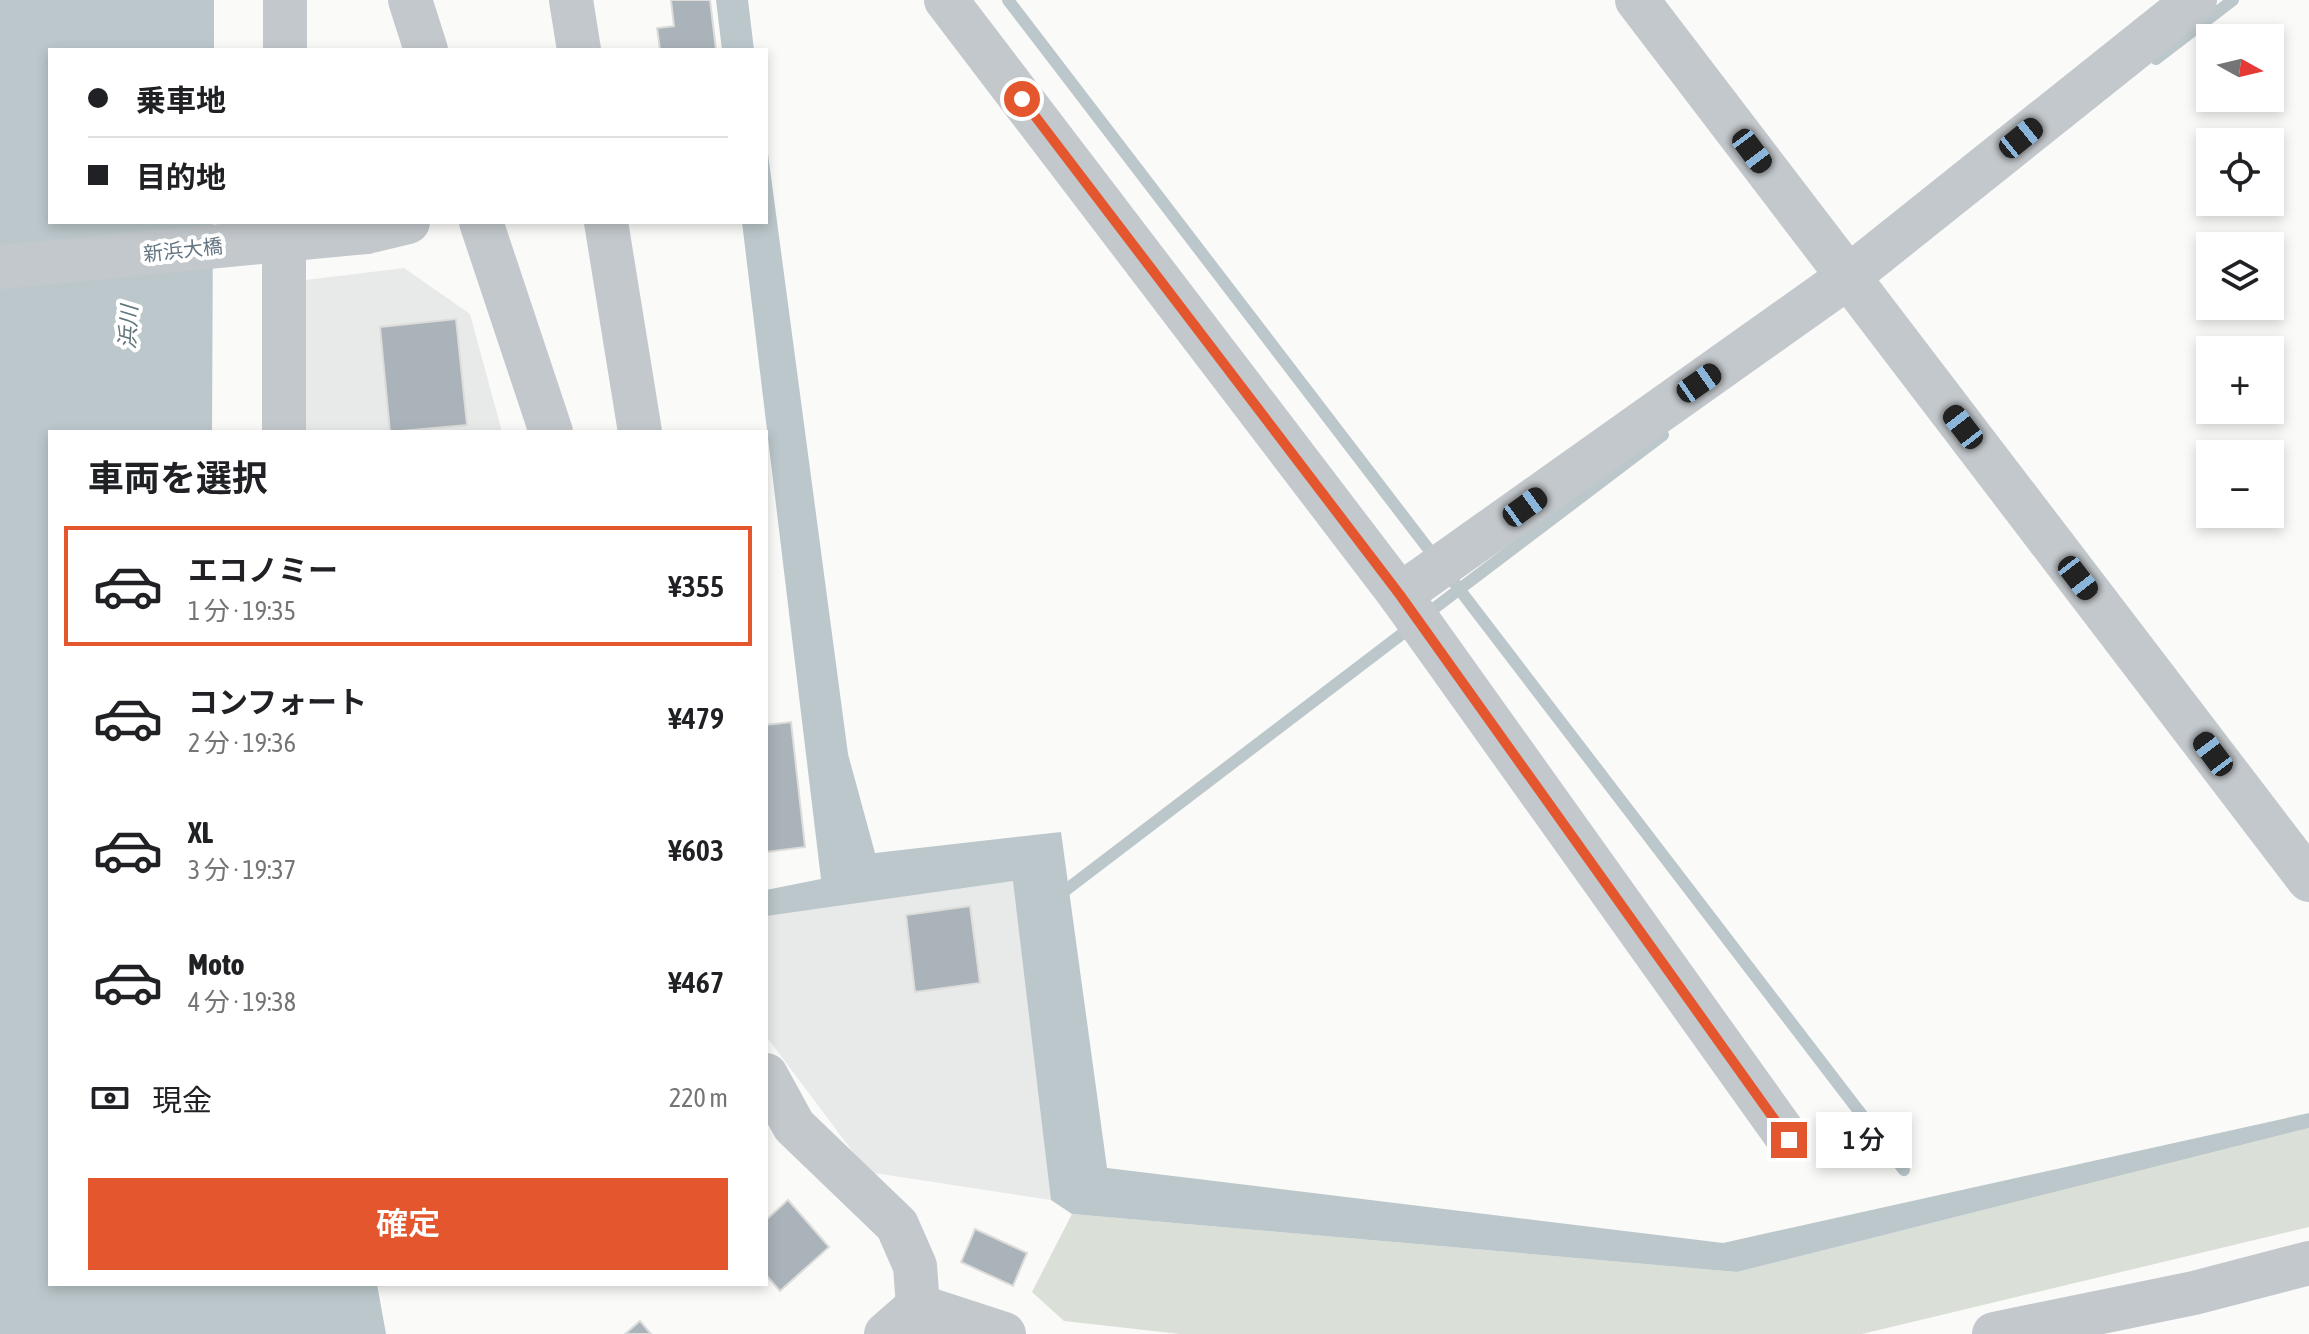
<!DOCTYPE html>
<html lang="ja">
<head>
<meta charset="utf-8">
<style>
  :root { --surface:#fff; --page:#f2f2f2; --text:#202124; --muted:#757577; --line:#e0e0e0; --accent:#e4572e }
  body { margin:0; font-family:"Asap Condensed","Noto Sans JP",sans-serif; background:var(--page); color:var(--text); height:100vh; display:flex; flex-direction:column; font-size:30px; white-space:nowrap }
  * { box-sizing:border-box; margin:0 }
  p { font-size:26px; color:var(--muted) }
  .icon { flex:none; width:44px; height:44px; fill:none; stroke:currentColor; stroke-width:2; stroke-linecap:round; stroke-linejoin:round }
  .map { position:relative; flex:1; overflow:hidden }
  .details { position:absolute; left:48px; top:430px; width:720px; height:856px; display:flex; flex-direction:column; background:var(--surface); border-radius:0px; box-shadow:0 4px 12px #0003 }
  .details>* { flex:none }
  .top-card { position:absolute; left:48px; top:48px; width:720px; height:176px; border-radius:0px; box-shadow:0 4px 12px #0003; display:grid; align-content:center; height:176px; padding:0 40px; background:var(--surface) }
  .needle { width:52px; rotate:98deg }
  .controls { position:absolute; left:2196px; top:24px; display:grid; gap:16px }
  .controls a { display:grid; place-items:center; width:88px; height:88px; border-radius:0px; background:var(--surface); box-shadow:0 4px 12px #0003; font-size:40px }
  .end { position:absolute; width:36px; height:36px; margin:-18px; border:10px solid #e4572e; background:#fff; box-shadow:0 0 0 4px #fff }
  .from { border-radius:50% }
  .bubble { position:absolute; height:56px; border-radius:0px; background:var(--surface); box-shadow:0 4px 12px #0003; font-size:26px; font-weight:600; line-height:56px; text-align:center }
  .car { position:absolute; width:24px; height:48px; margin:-24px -12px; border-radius:10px; box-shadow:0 0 6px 2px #0007; background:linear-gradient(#222 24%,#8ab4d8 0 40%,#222 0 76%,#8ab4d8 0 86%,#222 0) }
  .top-card b { display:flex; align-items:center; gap:28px; height:76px; font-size:30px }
  .top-card b+b { border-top:2px solid var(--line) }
  .top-card i { width:20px; height:20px; background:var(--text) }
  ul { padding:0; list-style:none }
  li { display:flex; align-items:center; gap:24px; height:120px; margin:0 16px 12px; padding:0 24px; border:4px solid transparent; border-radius:0px }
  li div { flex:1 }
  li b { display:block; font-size:30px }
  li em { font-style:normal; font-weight:600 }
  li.active { border-color:var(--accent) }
  li>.icon { width:72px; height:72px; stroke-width:1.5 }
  h2 { padding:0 40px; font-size:36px; line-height:96px }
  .pay { display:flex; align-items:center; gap:20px; height:88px; padding:0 40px; font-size:30px }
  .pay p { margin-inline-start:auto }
  .action { display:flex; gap:16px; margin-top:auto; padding:16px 40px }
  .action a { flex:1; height:92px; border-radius:0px; background:var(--accent); color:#fff; font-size:32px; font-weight:600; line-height:92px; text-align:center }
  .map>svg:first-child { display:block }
  .built { fill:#e8e9e9 }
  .green { fill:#dadfd7 }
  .water { fill:#bbc7cb }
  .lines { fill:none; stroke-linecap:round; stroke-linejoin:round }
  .stream { stroke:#bbc7cb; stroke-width:12 }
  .building { fill:#aab3b9; stroke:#dcdcda; stroke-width:2 }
  .minor { stroke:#c3c8cc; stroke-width:44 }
  .tertiary { stroke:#c3c8cc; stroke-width:44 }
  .tertiary-bridge { stroke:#c3c8cc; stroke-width:44 }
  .route { stroke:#e4572e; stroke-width:10 }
  .labels { text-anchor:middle; stroke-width:8; stroke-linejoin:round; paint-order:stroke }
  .street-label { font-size:20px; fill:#657683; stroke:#fff }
  .water-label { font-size:22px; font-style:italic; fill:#60757c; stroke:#fff }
</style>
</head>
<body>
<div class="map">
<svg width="2309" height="1334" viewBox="0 0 2309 1334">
  <rect width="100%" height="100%" fill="#fafaf8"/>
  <g class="built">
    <polygon points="404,268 470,314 502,432 305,432 306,280"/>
    <polygon points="1026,866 1051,1200 868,1172 766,1036 766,902"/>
  </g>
  <polygon class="green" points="2309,1128 2309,1227 1862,1334 1180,1334 1064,1321 1032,1292 1072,1214 1737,1272"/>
  <g class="water">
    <polygon points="0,0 214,0 214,50 50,50 50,222 213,222 212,432 50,432 50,1284 377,1284 386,1334 0,1334"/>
    <polygon points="716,0 748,0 754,50 722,50"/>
    <polygon points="766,139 848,754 875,853 1061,832 1107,1168 1723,1243 2309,1113 2309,1128 1737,1272 1072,1214 1051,1200 1013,881 766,916 766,890 821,879 742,222 766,222"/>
  </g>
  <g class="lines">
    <g class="stream">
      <polyline points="1008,0 1904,1170"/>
      <polyline points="2156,59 2233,0"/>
      <polyline points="1436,607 1663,435"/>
      <polyline points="1058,896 1402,634"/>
    </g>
  </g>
  <g class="building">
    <polygon points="671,0 710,0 716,50 660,50 657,28 674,26"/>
    <polygon points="456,319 467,425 390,432 380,327"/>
    <polygon points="791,722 805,847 766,852 766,725"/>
    <polygon points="970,906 980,983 915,992 906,915"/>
    <polygon points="788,1200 829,1247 780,1291 766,1275 766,1220"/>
    <polygon points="975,1229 1027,1253 1013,1286 961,1262"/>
    <polygon points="640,1321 651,1334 625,1334"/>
  </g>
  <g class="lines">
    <g class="minor">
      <polyline points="571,0 579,50"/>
      <polyline points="946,0 1400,595 1789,1140"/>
      <polyline points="1637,0 2309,880"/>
      <polyline points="285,50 285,0"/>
      <polyline points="606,222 640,432"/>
      <polyline points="284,432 284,222"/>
      <polyline points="1400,595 1848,277 2195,0"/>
      <polyline points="766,1075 794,1126 897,1225 915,1266 918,1306 925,1334"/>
      <polyline points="886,1334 918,1306"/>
    </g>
    <g class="tertiary">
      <polyline points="410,0 426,50"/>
      <polyline points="481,222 551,432"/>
      <polyline points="366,232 408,222"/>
      <polyline points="918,1306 1004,1334"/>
      <polyline points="1994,1334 2194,1293 2309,1263"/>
    </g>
    <polyline class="tertiary-bridge" points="0,267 366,232"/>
  </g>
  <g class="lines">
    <polyline class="route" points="1022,99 1400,595 1789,1140"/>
  </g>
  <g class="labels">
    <g class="street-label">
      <text transform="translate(183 250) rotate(-6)" y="7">新浜大橋</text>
    </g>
    <g class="water-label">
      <text transform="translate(128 327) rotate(-87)" y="8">浜川</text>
    </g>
  </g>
</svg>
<div class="controls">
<a><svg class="needle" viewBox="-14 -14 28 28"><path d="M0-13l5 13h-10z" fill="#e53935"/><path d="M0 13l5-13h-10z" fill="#757577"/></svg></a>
<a><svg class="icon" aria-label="locate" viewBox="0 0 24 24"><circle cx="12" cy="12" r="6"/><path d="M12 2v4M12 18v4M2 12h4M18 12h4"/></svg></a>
<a><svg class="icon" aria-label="layers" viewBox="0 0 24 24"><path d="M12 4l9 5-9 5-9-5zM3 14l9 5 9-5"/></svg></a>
<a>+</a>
<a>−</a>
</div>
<i class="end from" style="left:1022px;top:99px"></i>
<i class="end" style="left:1789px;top:1140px"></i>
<div class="bubble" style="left:1816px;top:1112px;width:96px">1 分</div>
<i class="car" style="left:2021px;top:138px;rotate:51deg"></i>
<i class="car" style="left:1752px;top:151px;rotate:143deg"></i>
<i class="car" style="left:1699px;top:383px;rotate:55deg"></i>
<i class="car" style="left:1963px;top:427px;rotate:322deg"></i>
<i class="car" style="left:1525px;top:507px;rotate:54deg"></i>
<i class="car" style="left:2078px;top:578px;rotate:142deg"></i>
<i class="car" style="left:2213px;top:754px;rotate:323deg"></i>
<div class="top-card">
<b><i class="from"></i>乗車地</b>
<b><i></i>目的地</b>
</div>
<section class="details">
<h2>車両を選択</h2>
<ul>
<li class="active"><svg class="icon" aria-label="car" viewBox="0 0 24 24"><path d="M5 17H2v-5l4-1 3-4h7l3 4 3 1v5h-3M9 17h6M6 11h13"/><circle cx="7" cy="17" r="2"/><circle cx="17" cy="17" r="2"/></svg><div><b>エコノミー</b><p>1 分 · 19:35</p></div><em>¥355</em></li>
<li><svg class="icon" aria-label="car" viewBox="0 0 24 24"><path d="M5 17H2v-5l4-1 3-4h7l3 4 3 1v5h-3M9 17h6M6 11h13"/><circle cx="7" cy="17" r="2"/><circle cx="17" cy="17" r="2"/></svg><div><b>コンフォート</b><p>2 分 · 19:36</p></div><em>¥479</em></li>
<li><svg class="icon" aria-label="car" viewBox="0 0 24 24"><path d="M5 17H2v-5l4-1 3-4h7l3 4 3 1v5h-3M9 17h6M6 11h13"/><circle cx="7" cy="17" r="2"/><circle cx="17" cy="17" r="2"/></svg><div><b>XL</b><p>3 分 · 19:37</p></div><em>¥603</em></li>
<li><svg class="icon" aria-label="car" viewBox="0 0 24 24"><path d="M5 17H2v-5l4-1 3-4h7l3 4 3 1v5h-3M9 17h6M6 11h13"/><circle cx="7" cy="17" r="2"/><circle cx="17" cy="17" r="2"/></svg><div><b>Moto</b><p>4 分 · 19:38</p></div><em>¥467</em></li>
</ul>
<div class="pay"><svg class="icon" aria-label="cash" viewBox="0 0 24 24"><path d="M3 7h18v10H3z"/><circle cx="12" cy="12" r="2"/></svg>現金<p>220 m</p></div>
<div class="action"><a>確定</a></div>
</section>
</div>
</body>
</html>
